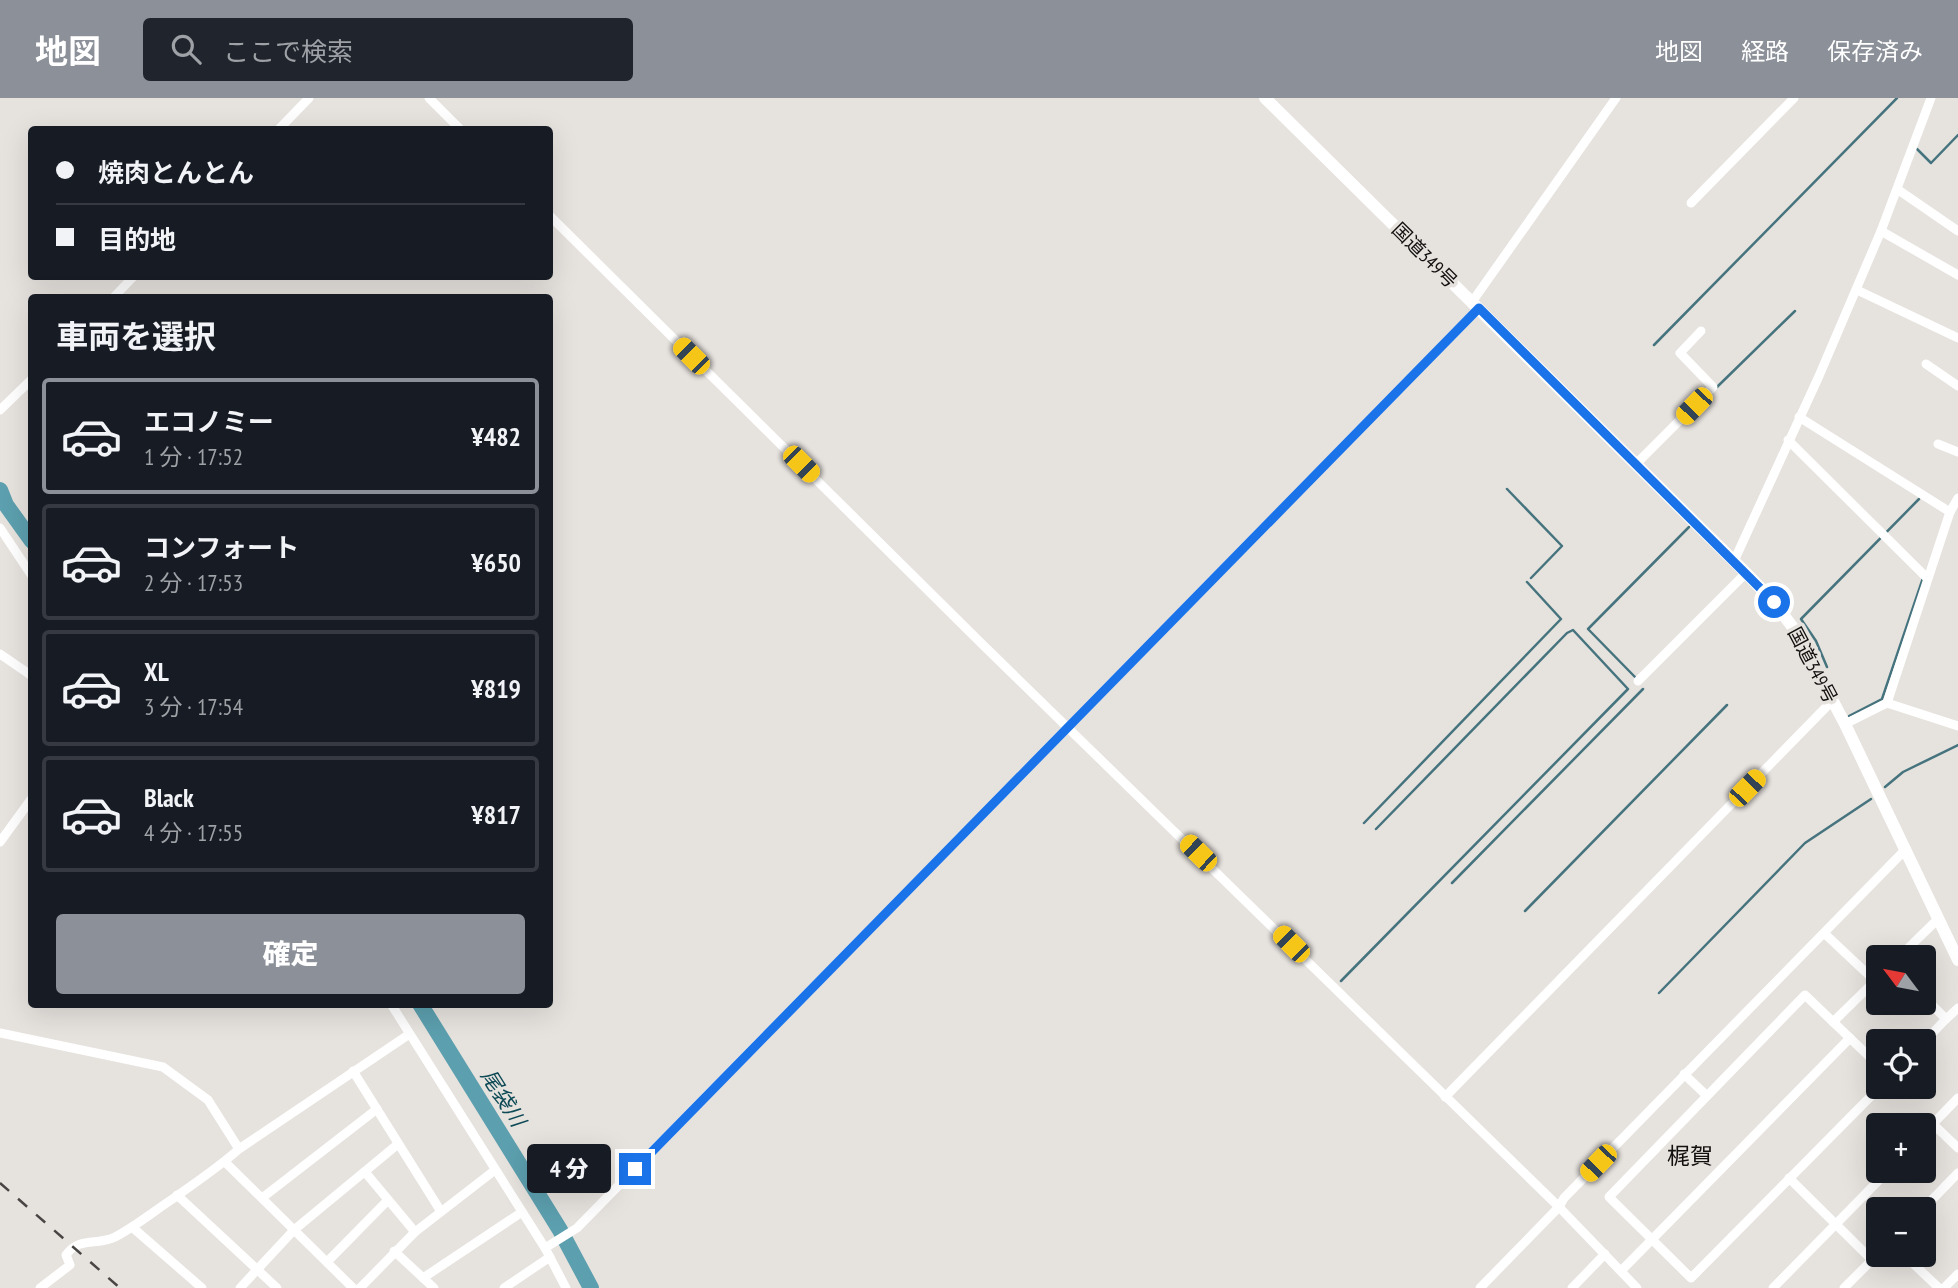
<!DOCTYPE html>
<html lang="ja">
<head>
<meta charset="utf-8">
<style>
  :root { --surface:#171b24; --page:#20242c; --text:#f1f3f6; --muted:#9ea1a6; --line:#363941; --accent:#8c9099 }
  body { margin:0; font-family:"PT Sans Narrow","Noto Sans JP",sans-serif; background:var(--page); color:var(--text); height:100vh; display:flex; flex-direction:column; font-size:26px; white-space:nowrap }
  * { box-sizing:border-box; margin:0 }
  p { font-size:23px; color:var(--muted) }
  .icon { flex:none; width:38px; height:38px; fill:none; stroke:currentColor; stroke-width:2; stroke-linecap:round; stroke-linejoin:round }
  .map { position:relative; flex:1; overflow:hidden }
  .sheet { position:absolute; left:28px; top:196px; width:525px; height:714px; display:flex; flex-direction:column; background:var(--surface); border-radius:7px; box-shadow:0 7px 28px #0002 }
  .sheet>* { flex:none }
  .hud { position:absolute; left:28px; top:28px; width:525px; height:154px; border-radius:7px; box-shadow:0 7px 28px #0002; display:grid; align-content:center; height:154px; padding:0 28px; background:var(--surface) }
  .needle { width:46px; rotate:302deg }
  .buttons { position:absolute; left:1866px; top:847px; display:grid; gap:14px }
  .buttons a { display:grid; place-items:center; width:70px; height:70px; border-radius:7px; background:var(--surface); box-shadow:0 7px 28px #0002; font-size:35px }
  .end { position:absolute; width:32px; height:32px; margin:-16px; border:9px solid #1a73e8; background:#fff; box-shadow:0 0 0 4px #fff }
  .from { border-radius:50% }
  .bubble { position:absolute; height:49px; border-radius:7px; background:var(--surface); box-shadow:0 7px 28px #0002; font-size:23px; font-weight:800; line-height:49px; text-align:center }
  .car { position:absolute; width:21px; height:42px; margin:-21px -10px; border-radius:9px; box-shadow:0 0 5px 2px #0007; background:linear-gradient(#f5c518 24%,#345 0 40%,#f5c518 0 76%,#345 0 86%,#f5c518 0) }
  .hud b { display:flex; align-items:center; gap:24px; height:66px; font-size:26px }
  .hud b+b { border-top:2px solid var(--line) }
  .hud i { width:18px; height:18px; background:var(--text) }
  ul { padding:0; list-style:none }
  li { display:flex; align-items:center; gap:21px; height:116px; margin:0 14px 10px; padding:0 14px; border:4px solid var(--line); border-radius:7px }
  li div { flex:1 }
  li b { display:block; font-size:26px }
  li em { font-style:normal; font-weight:800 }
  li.current { border-color:var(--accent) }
  li>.icon { width:63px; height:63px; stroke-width:1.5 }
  h2 { padding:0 28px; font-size:32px; line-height:84px }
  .cta { display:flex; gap:14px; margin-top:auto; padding:14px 28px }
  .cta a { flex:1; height:80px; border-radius:7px; background:var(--accent); color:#fff; font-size:28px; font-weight:800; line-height:80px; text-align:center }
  header { display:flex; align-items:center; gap:42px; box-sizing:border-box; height:98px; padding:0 35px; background:var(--accent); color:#fff }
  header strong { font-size:33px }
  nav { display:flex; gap:38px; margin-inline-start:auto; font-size:24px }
  .search { width:490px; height:63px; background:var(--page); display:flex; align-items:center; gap:18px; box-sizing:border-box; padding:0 24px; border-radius:7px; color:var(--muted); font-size:26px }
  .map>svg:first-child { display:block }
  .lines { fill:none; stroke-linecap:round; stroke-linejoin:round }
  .stream { stroke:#46747e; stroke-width:2.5 }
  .river { stroke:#5c9fae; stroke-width:16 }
  .minor { stroke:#fff; stroke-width:9 }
  .highway { stroke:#fff; stroke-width:12 }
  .rail { stroke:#484644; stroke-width:2.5; stroke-dasharray:12 12; stroke-linecap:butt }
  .route { stroke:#1a73e8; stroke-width:9 }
  .labels { text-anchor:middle; stroke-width:7; stroke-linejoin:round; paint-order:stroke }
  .street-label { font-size:19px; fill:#11100f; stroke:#e6e2de }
  .water-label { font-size:21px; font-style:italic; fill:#0e4a56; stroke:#e6e2de }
  .quarter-label { font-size:23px; fill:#11100f; stroke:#e6e2de }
</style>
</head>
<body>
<header>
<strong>地図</strong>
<div class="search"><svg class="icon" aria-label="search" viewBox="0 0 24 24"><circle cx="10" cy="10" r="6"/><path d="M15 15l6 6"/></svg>ここで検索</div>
<nav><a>地図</a><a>経路</a><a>保存済み</a></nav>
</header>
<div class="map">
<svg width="1958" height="1190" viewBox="0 0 1958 1190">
  <rect width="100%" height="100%" fill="#e6e2de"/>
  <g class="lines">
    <g class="stream">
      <polyline points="1917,51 1931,65 1958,37"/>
      <polyline points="1654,247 1897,0"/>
      <polyline points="1717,289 1795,213"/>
      <polyline points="1507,391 1562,448 1531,480"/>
      <polyline points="1827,569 1816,543 1801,521 1919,401"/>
      <polyline points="1635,579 1588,531 1689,429"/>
      <polyline points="1849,618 1882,601 1923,480"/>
      <polyline points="1885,689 1903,674 1958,647"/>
      <polyline points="1364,725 1561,521 1527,484"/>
      <polyline points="1452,785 1643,591"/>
      <polyline points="1525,813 1727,607"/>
      <polyline points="1341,883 1628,591 1573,532 1567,535 1376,731"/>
      <polyline points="1659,895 1805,745 1871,701"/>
    </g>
    <g class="river">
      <polyline points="0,392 6,407 32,443"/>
      <polyline points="420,906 560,1132 591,1190"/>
    </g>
    <g class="minor">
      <polyline points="429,0 461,32"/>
      <polyline points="278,32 309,0"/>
      <polyline points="1897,91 1958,133"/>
      <polyline points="1691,105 1794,0"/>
      <polyline points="550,118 982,546 1559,1109 1637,1190"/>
      <polyline points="1881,133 1958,177"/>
      <polyline points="1857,192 1958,240"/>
      <polyline points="113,200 134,178"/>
      <polyline points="1472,204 1616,0"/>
      <polyline points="1926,266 1958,288"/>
      <polyline points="0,312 32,281"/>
      <polyline points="1799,319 1950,414"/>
      <polyline points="1788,342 1927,480"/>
      <polyline points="1938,346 1958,354"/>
      <polyline points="1636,366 1713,289 1680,255 1701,233"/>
      <polyline points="0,430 32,478"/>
      <polyline points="1734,463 1819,278 1881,133 1931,0"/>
      <polyline points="0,556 32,578"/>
      <polyline points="1638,583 1746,475"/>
      <polyline points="1887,605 1958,628"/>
      <polyline points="1845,626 1887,605 1950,414 1958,400"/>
      <polyline points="0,744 32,700"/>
      <polyline points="1824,835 1875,883"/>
      <polyline points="1899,859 1938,821"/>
      <polyline points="1923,898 1946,921 1923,945"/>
      <polyline points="391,906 545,1150 566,1190"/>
      <polyline points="1946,921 1958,910"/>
      <polyline points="1833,924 1878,880"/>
      <polyline points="0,935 163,969 208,1002 239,1051"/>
      <polyline points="1878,967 1805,897 1609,1099 1691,1180 1880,989"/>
      <polyline points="353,973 440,1112"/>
      <polyline points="1684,976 1706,997"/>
      <polyline points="1445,999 1833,602"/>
      <polyline points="1933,1026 1958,1050"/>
      <polyline points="1923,1036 1958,1000"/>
      <polyline points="225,1064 353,1190"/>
      <polyline points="365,1074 415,1134"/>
      <polyline points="1789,1080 1872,1162"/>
      <polyline points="177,1097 277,1190"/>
      <polyline points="262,1100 377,1011"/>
      <polyline points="1923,1111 1958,1075"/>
      <polyline points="132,1129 202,1190"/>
      <polyline points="545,1150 577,1130 1479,210"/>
      <polyline points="394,1153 434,1190"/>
      <polyline points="1904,1157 1939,1190"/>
      <polyline points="327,1164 388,1102"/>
      <polyline points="1621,1173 1850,940"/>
      <polyline points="423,1180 522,1114"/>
      <path d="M40,1190L70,1167L66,1157C79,1138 98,1148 115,1139C136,1128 154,1113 174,1100C196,1084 219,1069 239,1051L408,937"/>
      <polyline points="240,1190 294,1132 398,1046"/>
      <polyline points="360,1190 415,1134 495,1072"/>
      <polyline points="504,1190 550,1159"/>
      <polyline points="1480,1190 1559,1109 1564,1100 1906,751"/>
      <polyline points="1572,1190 1605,1156"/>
      <polyline points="1773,1190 1888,1073"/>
      <polyline points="1844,1190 1878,1156"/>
      <polyline points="1944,1190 1958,1176"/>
    </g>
    <polyline class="highway" points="1265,0 1746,475 1774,504 1797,535 1845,626 1958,862"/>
    <polyline class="rail" points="0,1085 120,1190"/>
  </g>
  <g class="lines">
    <polyline class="route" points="635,1071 1479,210 1774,504"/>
  </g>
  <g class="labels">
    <g class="street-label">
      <text transform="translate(1425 157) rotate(45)" y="7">国道349号</text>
      <text transform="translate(1813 567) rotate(62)" y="7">国道349号</text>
    </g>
    <g class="water-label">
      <text transform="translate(503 1000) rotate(58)" y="7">尾袋川</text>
    </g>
    <g class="quarter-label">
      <text x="1690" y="1066">梶賀</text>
    </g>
  </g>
</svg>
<div class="buttons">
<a><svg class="needle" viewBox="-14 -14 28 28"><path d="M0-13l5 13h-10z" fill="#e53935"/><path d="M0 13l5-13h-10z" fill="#9ea1a6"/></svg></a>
<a><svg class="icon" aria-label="locate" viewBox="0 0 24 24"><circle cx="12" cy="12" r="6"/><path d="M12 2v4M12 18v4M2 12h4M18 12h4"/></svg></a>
<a>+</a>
<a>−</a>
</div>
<i class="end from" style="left:1774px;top:504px"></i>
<i class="end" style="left:635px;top:1071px"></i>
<div class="bubble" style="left:527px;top:1046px;width:84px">4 分</div>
<i class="car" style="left:691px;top:258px;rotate:315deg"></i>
<i class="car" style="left:1694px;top:308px;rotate:224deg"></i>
<i class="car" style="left:801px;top:366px;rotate:135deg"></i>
<i class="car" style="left:1747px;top:690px;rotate:44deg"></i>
<i class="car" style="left:1198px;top:755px;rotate:314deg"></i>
<i class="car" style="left:1291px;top:846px;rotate:315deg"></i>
<i class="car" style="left:1598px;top:1065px;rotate:224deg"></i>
<div class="hud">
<b><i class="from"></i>焼肉とんとん</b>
<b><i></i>目的地</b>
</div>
<section class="sheet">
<h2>車両を選択</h2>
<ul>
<li class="current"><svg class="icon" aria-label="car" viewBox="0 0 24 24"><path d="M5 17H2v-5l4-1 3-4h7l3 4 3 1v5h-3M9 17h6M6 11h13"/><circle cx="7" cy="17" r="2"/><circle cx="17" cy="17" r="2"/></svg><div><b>エコノミー</b><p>1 分 · 17:52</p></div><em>¥482</em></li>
<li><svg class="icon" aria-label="car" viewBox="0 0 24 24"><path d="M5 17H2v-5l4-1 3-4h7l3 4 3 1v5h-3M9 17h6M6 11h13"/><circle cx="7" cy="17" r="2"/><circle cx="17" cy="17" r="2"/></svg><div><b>コンフォート</b><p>2 分 · 17:53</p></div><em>¥650</em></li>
<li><svg class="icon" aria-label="car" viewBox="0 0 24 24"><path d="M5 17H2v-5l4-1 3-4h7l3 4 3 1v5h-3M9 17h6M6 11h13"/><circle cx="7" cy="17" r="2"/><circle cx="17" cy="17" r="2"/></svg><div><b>XL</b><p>3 分 · 17:54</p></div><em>¥819</em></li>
<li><svg class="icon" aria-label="car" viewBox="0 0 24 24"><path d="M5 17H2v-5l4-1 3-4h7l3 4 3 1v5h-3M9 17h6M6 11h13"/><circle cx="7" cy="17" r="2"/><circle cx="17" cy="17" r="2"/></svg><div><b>Black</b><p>4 分 · 17:55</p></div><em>¥817</em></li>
</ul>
<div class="cta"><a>確定</a></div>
</section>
</div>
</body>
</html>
